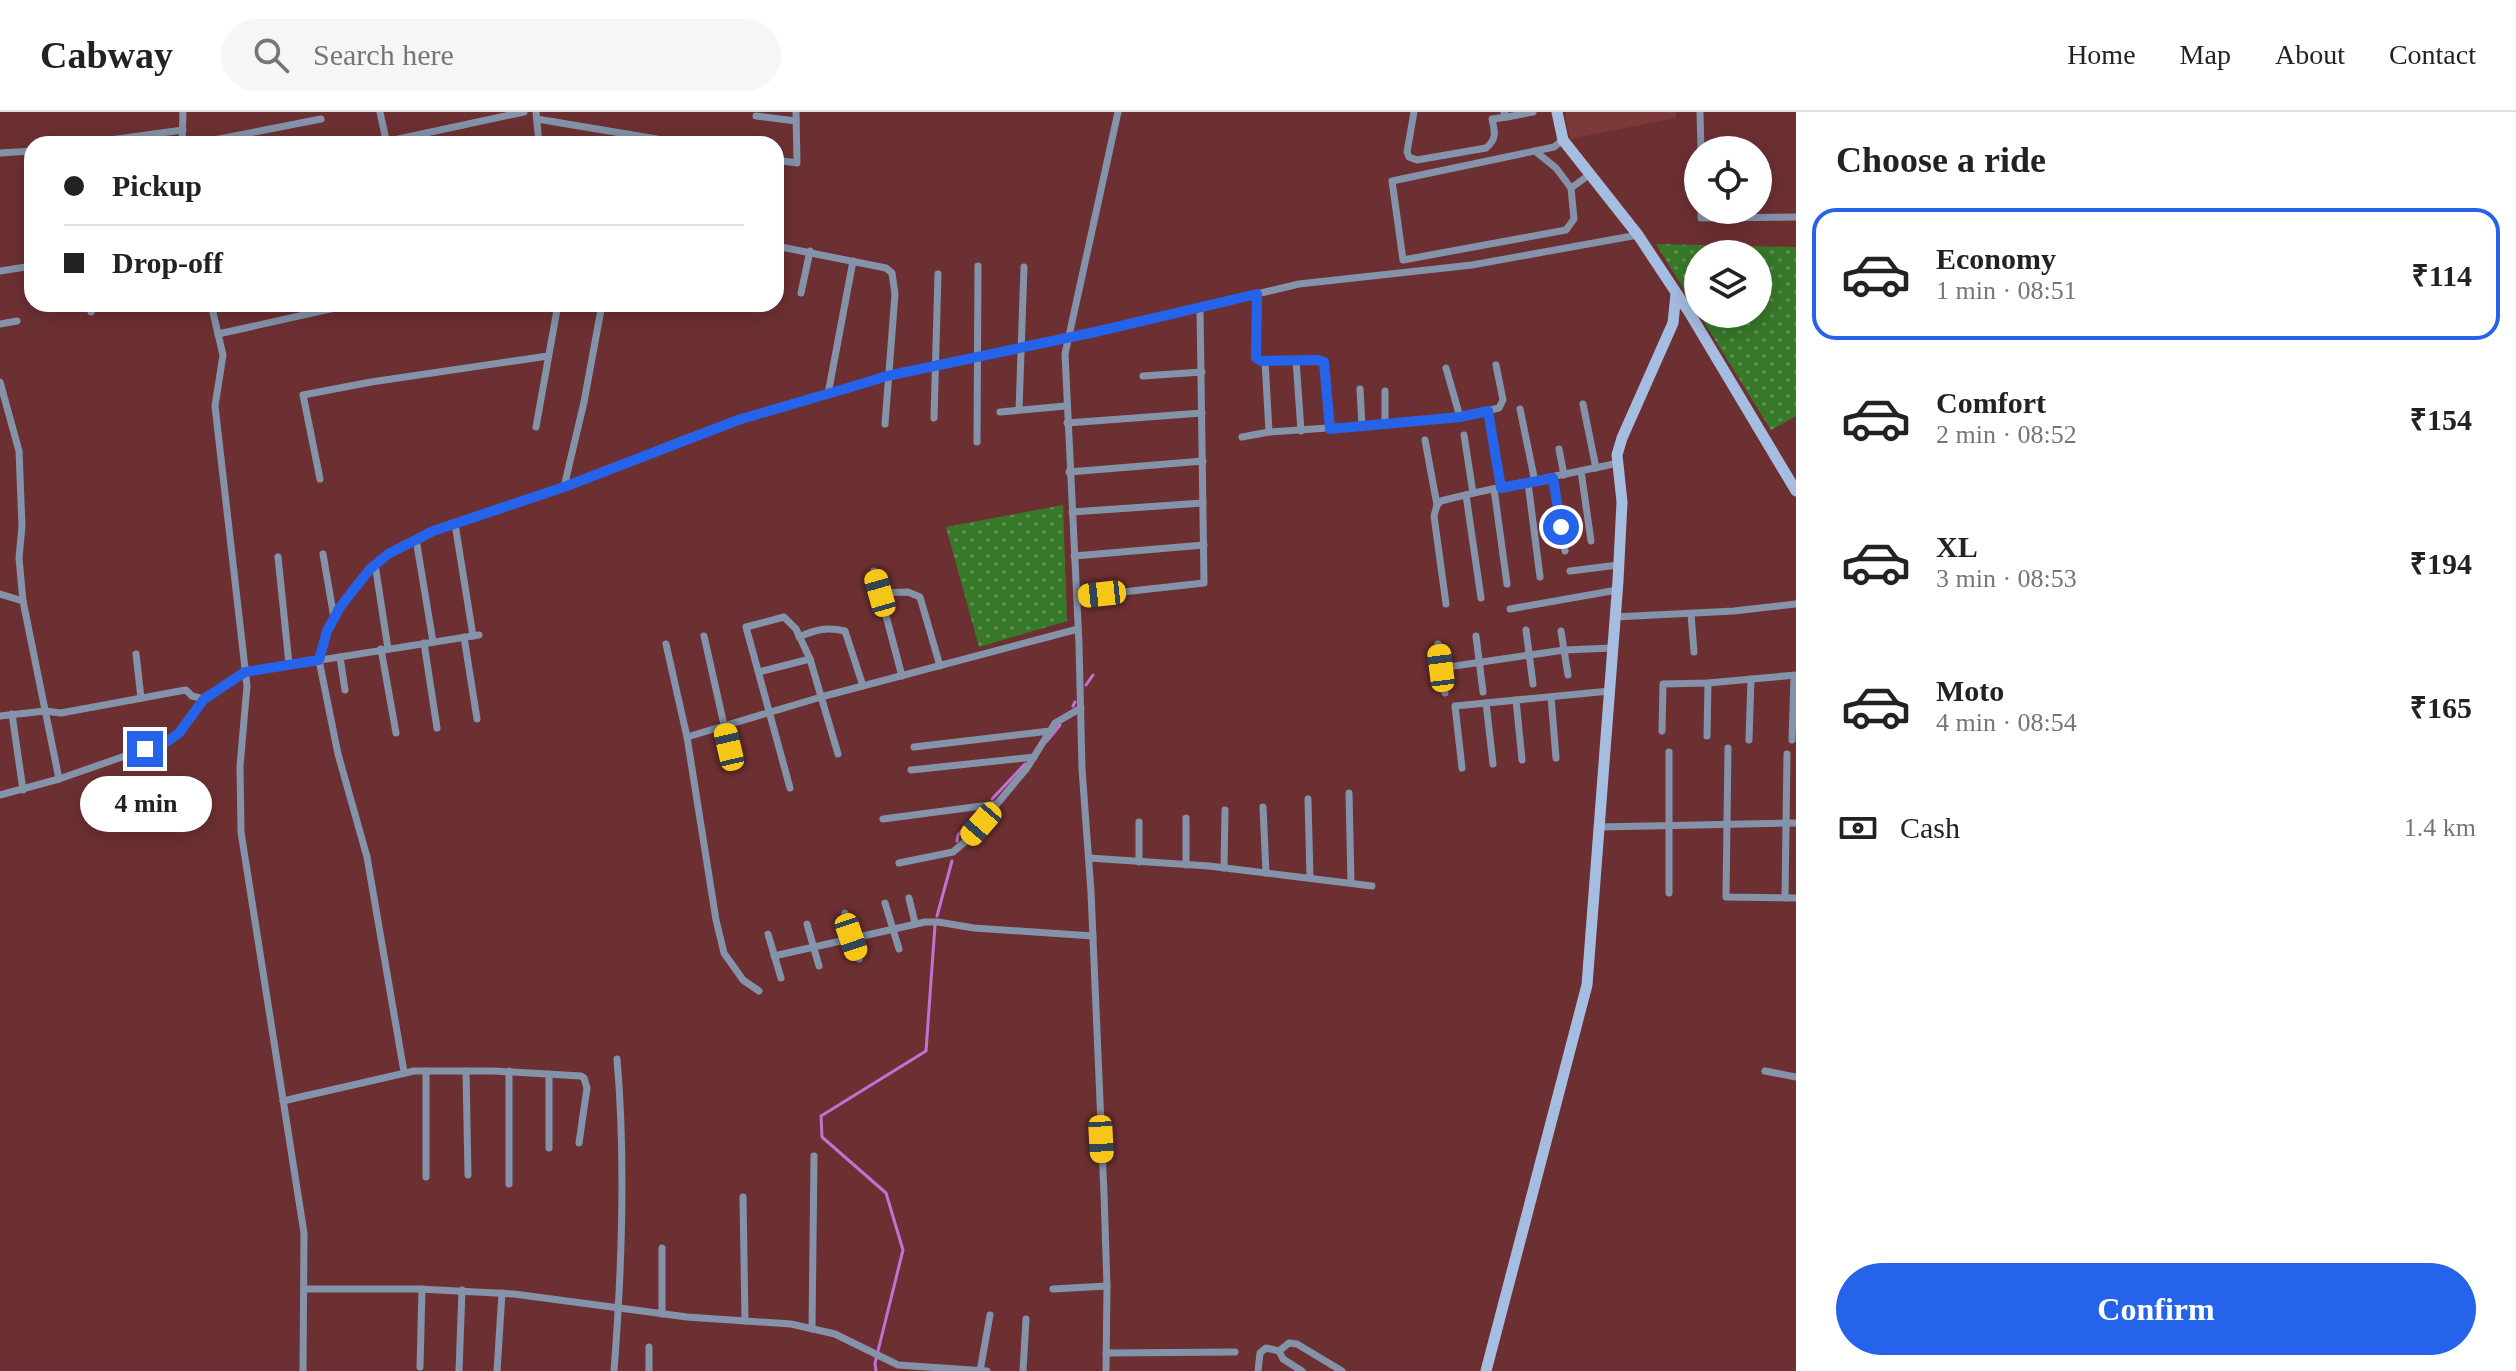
<!DOCTYPE html>
<html lang="en">
<head>
<meta charset="utf-8">
<style>
  :root { --surface:#fff; --page:#f6f6f6; --text:#222; --muted:#767676; --line:#e0e0e0; --accent:#2563eb }
  body { margin:0; font-family:"Times New Roman",serif; background:var(--page); color:var(--text); height:100vh; display:flex; flex-direction:column; font-size:30px; white-space:nowrap }
  * { box-sizing:border-box; margin:0 }
  p { font-size:26px; color:var(--muted) }
  .icon { flex:none; width:44px; height:44px; fill:none; stroke:currentColor; stroke-width:2; stroke-linecap:round; stroke-linejoin:round }
  .map { position:relative; flex:1; overflow:hidden }
  .drawer { display:flex; flex-direction:column; background:var(--surface); width:720px }
  .drawer>* { flex:none }
  .hud { position:absolute; left:24px; top:24px; width:760px; height:176px; border-radius:24px; box-shadow:0 4px 20px #0003; display:grid; align-content:center; height:176px; padding:0 40px; background:var(--surface) }
  .tools { position:absolute; left:1684px; top:24px; display:grid; gap:16px }
  .tools a { display:grid; place-items:center; width:88px; height:88px; border-radius:50%; background:var(--surface); box-shadow:0 4px 20px #0003; font-size:40px }
  .end { position:absolute; width:36px; height:36px; margin:-18px; border:10px solid #2563eb; background:#fff; box-shadow:0 0 0 4px #fff }
  .from { border-radius:50% }
  .bubble { position:absolute; height:56px; border-radius:28px; background:var(--surface); box-shadow:0 4px 20px #0003; font-size:26px; font-weight:700; line-height:56px; text-align:center }
  .car { position:absolute; width:24px; height:48px; margin:-24px -12px; border-radius:10px; box-shadow:0 0 6px 2px #0007; background:linear-gradient(#f5c518 24%,#345 0 40%,#f5c518 0 76%,#345 0 86%,#f5c518 0) }
  .hud b { display:flex; align-items:center; gap:28px; height:76px; font-size:30px }
  .hud b+b { border-top:2px solid var(--line) }
  .hud i { width:20px; height:20px; background:var(--text) }
  ul { padding:0; list-style:none }
  li { display:flex; align-items:center; gap:24px; height:132px; margin:0 16px 12px; padding:0 24px; border:4px solid transparent; border-radius:24px }
  li div { flex:1 }
  li b { display:block; font-size:30px }
  li em { font-style:normal; font-weight:700 }
  li.active { border-color:var(--accent) }
  li>.icon { width:72px; height:72px; stroke-width:1.5 }
  h2 { padding:0 40px; font-size:36px; line-height:96px }
  .pay { display:flex; align-items:center; gap:20px; height:88px; padding:0 40px; font-size:30px }
  .pay p { margin-inline-start:auto }
  .action { display:flex; gap:16px; margin-top:auto; padding:16px 40px }
  .action a { flex:1; height:92px; border-radius:48px; background:var(--accent); color:#fff; font-size:32px; font-weight:700; line-height:92px; text-align:center }
  header { display:flex; align-items:center; gap:48px; box-sizing:border-box; height:112px; padding:0 40px; background:var(--surface); border-bottom:2px solid var(--line) }
  header strong { font-size:38px }
  nav { display:flex; gap:44px; margin-inline-start:auto; font-size:28px }
  .search { width:560px; height:72px; background:var(--page); display:flex; align-items:center; gap:20px; box-sizing:border-box; padding:0 28px; border-radius:44px; color:var(--muted); font-size:30px }
  main { display:flex; flex:1; min-height:0 }
  .map>svg:first-child { display:block }
  .built { fill:#7d383a }
  .grass { fill:url(#grass-dots) }
  .lines { fill:none; stroke-linecap:round; stroke-linejoin:round }
  .stream { stroke:#c172d2; stroke-width:3 }
  .street { stroke:#8493aa; stroke-width:7 }
  .secondary { stroke:#a6bde2; stroke-width:11 }
  .route { stroke:#2563eb; stroke-width:10 }
</style>
</head>
<body>
<header>
<strong>Cabway</strong>
<div class="search"><svg class="icon" aria-label="search" viewBox="0 0 24 24"><circle cx="10" cy="10" r="6"/><path d="M15 15l6 6"/></svg>Search here</div>
<nav><a>Home</a><a>Map</a><a>About</a><a>Contact</a></nav>
</header>
<main>
<div class="map">
<svg width="1796" height="1259" viewBox="0 0 1796 1259">
  <defs>
    <pattern id="grass-dots" width="8" height="8" patternUnits="userSpaceOnUse" patternTransform="scale(2)"><rect width="8" height="8" fill="#387929"/><path d="M2 2h.1M6 6h.1" fill="none" stroke="#609252" stroke-width="1.8" stroke-linecap="round"/></pattern>
  </defs>
  <rect width="100%" height="100%" fill="#6d3032"/>
  <polygon class="built" points="1565,0 1676,0 1676,6 1570,27"/>
  <g class="grass">
    <polygon points="1656,132 1796,135 1796,304 1771,318 1699,202 1758,202 1758,142 1698,142 1698,200"/>
    <polygon points="1063,393 1067,509 979,535 946,415"/>
  </g>
  <g class="lines">
    <g class="stream">
      <polyline points="1086,573 1093,563"/>
      <polyline points="1073,594 1075,590"/>
      <polyline points="1047,629 1060,613"/>
      <polyline points="992,687 1025,652"/>
      <polyline points="957,729 958,723 979,701"/>
      <polyline points="937,804 952,749"/>
      <polyline points="876,1259 875,1251 903,1138 886,1081 822,1025 821,1004 926,939 935,813"/>
    </g>
    <g class="street">
      <polyline points="380,0 386,28 389,29 524,0"/>
      <polyline points="536,0 539,32"/>
      <path d="M1414,0L1407,40L1409,45L1417,48L1486,36C1497,27 1495,20 1492,7L1507,5"/>
      <polyline points="1504,0 1507,5 1533,0"/>
      <polyline points="1700,0 1701,38"/>
      <polyline points="756,4 796,9"/>
      <polyline points="537,7 687,32"/>
      <polyline points="1563,28 1554,35 1392,69 1403,148 1566,118 1574,107 1571,76 1589,63"/>
      <polyline points="80,32 183,18"/>
      <polyline points="182,32 183,0"/>
      <polyline points="193,32 321,7"/>
      <polyline points="1535,39 1556,56 1571,76"/>
      <polyline points="0,41 32,39"/>
      <polyline points="776,48 797,51 796,0"/>
      <polyline points="1701,98 1701,106 1796,105"/>
      <polyline points="776,134 886,156 892,161 895,182 885,312"/>
      <polyline points="0,159 32,154"/>
      <polyline points="801,181 810,139"/>
      <polyline points="1257,182 1256,246 1261,249 1318,248 1324,250 1330,317"/>
      <polyline points="49,192 49,193"/>
      <polyline points="89,192 91,200"/>
      <polyline points="211,192 223,243 215,294 247,574 240,654 241,720 304,1121 303,1259"/>
      <polyline points="0,212 17,209"/>
      <polyline points="218,222 353,192"/>
      <polyline points="1296,248 1301,319"/>
      <polyline points="1265,249 1269,320"/>
      <polyline points="1446,256 1460,305"/>
      <polyline points="1143,264 1202,260"/>
      <polyline points="0,270 19,339 22,414 19,446 23,489 59,667"/>
      <polyline points="1360,277 1362,315"/>
      <polyline points="828,282 853,149"/>
      <polyline points="1583,292 1596,356"/>
      <polyline points="1520,297 1535,370"/>
      <polyline points="1019,298 1024,155"/>
      <polyline points="1488,299 1501,376"/>
      <polyline points="1000,300 1066,294"/>
      <polyline points="934,306 938,162"/>
      <polyline points="1067,311 1202,301"/>
      <polyline points="1385,312 1460,305 1499,296 1503,288 1496,253"/>
      <polyline points="536,315 558,192"/>
      <polyline points="1464,323 1473,381"/>
      <polyline points="1242,325 1269,320 1385,312 1385,279"/>
      <polyline points="1425,328 1437,393"/>
      <polyline points="977,330 978,154"/>
      <polyline points="1559,337 1564,363"/>
      <polyline points="1581,359 1591,429"/>
      <polyline points="1069,360 1203,349"/>
      <polyline points="1553,366 1565,439"/>
      <polyline points="320,367 303,283 371,270 548,244"/>
      <polyline points="1528,371 1540,465"/>
      <polyline points="564,375 584,290 602,192"/>
      <polyline points="1494,377 1507,472"/>
      <polyline points="1466,383 1481,486"/>
      <polyline points="1072,400 1203,391"/>
      <polyline points="455,412 473,524"/>
      <polyline points="416,427 433,530"/>
      <polyline points="323,442 334,506"/>
      <polyline points="1074,444 1204,433"/>
      <polyline points="278,445 289,552"/>
      <polyline points="375,452 388,537"/>
      <polyline points="874,459 902,564"/>
      <polyline points="1570,459 1618,453"/>
      <polyline points="880,481 908,480 920,485 940,554"/>
      <polyline points="0,482 23,489"/>
      <polyline points="1077,485 1204,471 1200,197"/>
      <path d="M1446,492L1434,404L1437,393L1441,389C1499,374 1559,364 1618,351"/>
      <polyline points="1510,497 1617,478"/>
      <polyline points="1691,502 1694,540"/>
      <polyline points="1615,505 1734,499 1796,492"/>
      <polyline points="1526,518 1533,572"/>
      <polyline points="1561,519 1568,563"/>
      <polyline points="704,524 729,635"/>
      <polyline points="1476,524 1483,580"/>
      <polyline points="464,525 477,607"/>
      <path d="M799,525C817,517 827,515 845,519L863,574"/>
      <polyline points="424,531 437,616"/>
      <polyline points="666,532 687,625 716,808 724,841 743,868 759,879"/>
      <polyline points="1438,532 1445,581"/>
      <polyline points="381,537 396,621"/>
      <polyline points="136,542 141,586"/>
      <polyline points="340,545 345,578"/>
      <polyline points="1441,556 1564,538 1613,536"/>
      <polyline points="759,560 810,547"/>
      <polyline points="1551,585 1556,646"/>
      <polyline points="1516,588 1522,648"/>
      <polyline points="1486,591 1493,652"/>
      <polyline points="12,602 23,678"/>
      <polyline points="0,604 45,599 61,601 180,579 186,578 192,584 204,587"/>
      <polyline points="1662,619 1663,572 1708,571 1796,563"/>
      <polyline points="1707,624 1708,571"/>
      <polyline points="687,625 821,585 1078,517"/>
      <polyline points="1749,628 1751,567"/>
      <polyline points="1792,628 1794,564"/>
      <polyline points="914,635 1050,619"/>
      <polyline points="1728,636 1726,785 1796,786"/>
      <polyline points="1669,640 1669,781"/>
      <polyline points="1462,656 1455,594 1610,579"/>
      <polyline points="911,658 1034,645"/>
      <polyline points="790,676 746,515 784,505 796,517 810,547 838,642"/>
      <polyline points="1349,681 1351,771"/>
      <polyline points="0,683 59,667 168,629 179,621 204,587 245,560 479,523"/>
      <polyline points="1308,687 1310,766"/>
      <polyline points="1263,695 1266,761"/>
      <polyline points="1186,706 1186,753"/>
      <polyline points="883,707 997,692"/>
      <polyline points="1139,710 1139,750"/>
      <polyline points="1599,715 1796,711"/>
      <polyline points="1089,746 1209,754 1372,774"/>
      <polyline points="899,751 953,740 966,729 1027,656 1055,611 1081,596"/>
      <polyline points="1224,756 1225,698"/>
      <polyline points="909,786 915,811"/>
      <polyline points="1785,786 1787,642"/>
      <polyline points="885,791 899,837"/>
      <polyline points="845,801 859,847"/>
      <polyline points="807,812 819,854"/>
      <polyline points="768,822 781,866"/>
      <polyline points="774,844 925,810 938,810 974,816 1093,824"/>
      <polyline points="426,959 426,1065"/>
      <polyline points="466,959 468,1063"/>
      <polyline points="1765,959 1796,965"/>
      <polyline points="404,960 367,745 338,642 319,548 327,519 340,495 370,457 388,442 433,419 564,375 687,326 738,308 887,264 1069,226 1299,172 1472,153 1638,123"/>
      <polyline points="549,962 549,1036"/>
      <polyline points="283,989 414,959 494,959 581,964 584,966 587,976 579,1031"/>
      <polyline points="509,1072 509,959"/>
      <polyline points="743,1085 745,1209"/>
      <polyline points="662,1136 662,1202"/>
      <polyline points="305,1177 419,1177 514,1182 687,1205 791,1212 835,1222 898,1253 987,1259"/>
      <polyline points="1053,1177 1107,1174"/>
      <polyline points="812,1217 814,1044"/>
      <polyline points="649,1235 649,1259"/>
      <polyline points="1106,1241 1235,1240"/>
      <polyline points="420,1255 422,1177"/>
      <polyline points="459,1259 462,1178"/>
      <polyline points="497,1259 502,1181"/>
      <path d="M614,1259C622,1156 626,1050 617,947"/>
      <polyline points="980,1259 990,1203"/>
      <polyline points="1023,1259 1026,1207"/>
      <polyline points="1106,1259 1107,1174 1104,1082 1091,780 1082,657 1079,532 1065,242 1118,0"/>
      <polyline points="1258,1259 1260,1241 1266,1236 1279,1239"/>
      <polyline points="1302,1259 1283,1247 1279,1239 1289,1231 1297,1232 1342,1259"/>
    </g>
    <g class="secondary">
      <polyline points="1557,0 1563,28 1638,123 1689,200 1796,379"/>
      <polyline points="1486,1259 1587,873 1618,469 1622,390 1617,343 1622,326 1673,211 1676,182"/>
    </g>
  </g>
  <g class="lines">
    <polyline class="route" points="145,637 168,629 179,621 204,587 245,560 319,548 327,519 340,495 370,457 388,442 433,419 564,375 738,308 851,275 887,264 1095,220 1257,182 1256,246 1261,249 1318,248 1324,250 1330,317 1460,305 1488,299 1501,376 1553,366 1561,415"/>
  </g>
</svg>
<div class="tools">
<a><svg class="icon" aria-label="locate" viewBox="0 0 24 24"><circle cx="12" cy="12" r="6"/><path d="M12 2v4M12 18v4M2 12h4M18 12h4"/></svg></a>
<a><svg class="icon" aria-label="layers" viewBox="0 0 24 24"><path d="M12 4l9 5-9 5-9-5zM3 14l9 5 9-5"/></svg></a>
</div>
<i class="end from" style="left:1561px;top:415px"></i>
<i class="end" style="left:145px;top:637px"></i>
<div class="bubble" style="left:80px;top:664px;width:132px">4 min</div>
<i class="car" style="left:880px;top:481px;rotate:344deg"></i>
<i class="car" style="left:1102px;top:482px;rotate:264deg"></i>
<i class="car" style="left:1441px;top:556px;rotate:353deg"></i>
<i class="car" style="left:729px;top:635px;rotate:347deg"></i>
<i class="car" style="left:981px;top:712px;rotate:221deg"></i>
<i class="car" style="left:851px;top:825px;rotate:161deg"></i>
<i class="car" style="left:1101px;top:1027px;rotate:177deg"></i>
<div class="hud">
<b><i class="from"></i>Pickup</b>
<b><i></i>Drop-off</b>
</div>
</div>
<section class="drawer">
<h2>Choose a ride</h2>
<ul>
<li class="active"><svg class="icon" aria-label="car" viewBox="0 0 24 24"><path d="M5 17H2v-5l4-1 3-4h7l3 4 3 1v5h-3M9 17h6M6 11h13"/><circle cx="7" cy="17" r="2"/><circle cx="17" cy="17" r="2"/></svg><div><b>Economy</b><p>1 min · 08:51</p></div><em>₹114</em></li>
<li><svg class="icon" aria-label="car" viewBox="0 0 24 24"><path d="M5 17H2v-5l4-1 3-4h7l3 4 3 1v5h-3M9 17h6M6 11h13"/><circle cx="7" cy="17" r="2"/><circle cx="17" cy="17" r="2"/></svg><div><b>Comfort</b><p>2 min · 08:52</p></div><em>₹154</em></li>
<li><svg class="icon" aria-label="car" viewBox="0 0 24 24"><path d="M5 17H2v-5l4-1 3-4h7l3 4 3 1v5h-3M9 17h6M6 11h13"/><circle cx="7" cy="17" r="2"/><circle cx="17" cy="17" r="2"/></svg><div><b>XL</b><p>3 min · 08:53</p></div><em>₹194</em></li>
<li><svg class="icon" aria-label="car" viewBox="0 0 24 24"><path d="M5 17H2v-5l4-1 3-4h7l3 4 3 1v5h-3M9 17h6M6 11h13"/><circle cx="7" cy="17" r="2"/><circle cx="17" cy="17" r="2"/></svg><div><b>Moto</b><p>4 min · 08:54</p></div><em>₹165</em></li>
</ul>
<div class="pay"><svg class="icon" aria-label="cash" viewBox="0 0 24 24"><path d="M3 7h18v10H3z"/><circle cx="12" cy="12" r="2"/></svg>Cash<p>1.4 km</p></div>
<div class="action"><a>Confirm</a></div>
</section>
</main>
</body>
</html>
